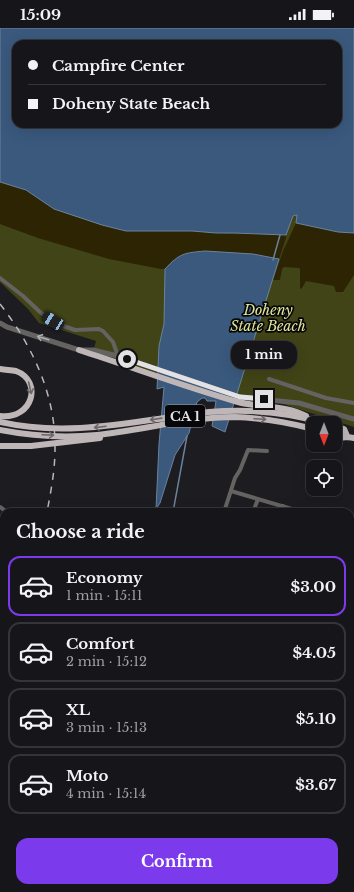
<!DOCTYPE html>
<html lang="en">
<head>
<meta charset="utf-8">
<style>
  :root { --surface:#161519; --page:#232226; --text:#f1f3f6; --muted:#9e9fa2; --line:#353438; --accent:#7c3aed }
  body { margin:0; font-family:"Libre Baskerville",serif; background:var(--page); color:var(--text); height:100vh; display:flex; flex-direction:column; font-size:15px; white-space:nowrap }
  * { box-sizing:border-box; margin:0 }
  p { font-size:13px; color:var(--muted) }
  .icon { flex:none; width:22px; height:22px; fill:none; stroke:currentColor; stroke-width:2; stroke-linecap:round; stroke-linejoin:round }
  .map { position:relative; flex:1; overflow:hidden }
  .side { position:absolute; left:0px; top:480px; width:354px; height:384px; display:flex; flex-direction:column; background:var(--surface); border-radius:12px 12px 0 0; box-shadow:0 4px 16px #0002,0 0 0 1px var(--line) }
  .side>* { flex:none }
  .hud { position:absolute; left:12px; top:12px; width:330px; height:88px; border-radius:12px; box-shadow:0 4px 16px #0002,0 0 0 1px var(--line); display:grid; align-content:center; height:88px; padding:0 16px; background:var(--surface) }
  .needle { width:26px; rotate:180deg }
  .tools { position:absolute; left:306px; top:388px; display:grid; gap:8px }
  .tools a { display:grid; place-items:center; width:36px; height:36px; border-radius:8px; background:var(--surface); box-shadow:0 4px 16px #0002,0 0 0 1px var(--line); font-size:20px }
  .end { position:absolute; width:18px; height:18px; margin:-9px; border:5px solid #e2e2e5; background:#111; box-shadow:0 0 0 2px #111 }
  .from { border-radius:50% }
  .bubble { position:absolute; height:28px; border-radius:12px; background:var(--surface); box-shadow:0 4px 16px #0002,0 0 0 1px var(--line); font-size:13px; font-weight:700; line-height:28px; text-align:center }
  .car { position:absolute; width:12px; height:24px; margin:-12px -6px; border-radius:5px; box-shadow:0 0 3px 1px #0007; background:linear-gradient(#222 24%,#8ab4d8 0 40%,#222 0 76%,#8ab4d8 0 86%,#222 0) }
  .hud b { display:flex; align-items:center; gap:14px; height:38px; font-size:15px }
  .hud b+b { border-top:1px solid var(--line) }
  .hud i { width:10px; height:10px; background:var(--text) }
  ul { padding:0; list-style:none }
  li { display:flex; align-items:center; gap:12px; height:60px; margin:0 8px 6px; padding:0 8px; border:2px solid var(--line); border-radius:12px }
  li div { flex:1 }
  li b { display:block; font-size:15px }
  li em { font-style:normal; font-weight:700 }
  li.current { border-color:var(--accent) }
  li>.icon { width:36px; height:36px; stroke-width:1.5 }
  h2 { padding:0 16px; font-size:18px; line-height:48px }
  .action { display:flex; gap:8px; margin-top:auto; padding:8px 16px }
  .action a { flex:1; height:46px; border-radius:12px; background:var(--accent); color:#fff; font-size:16px; font-weight:700; line-height:46px; text-align:center }
  .status { display:flex; justify-content:space-between; align-items:center; height:28px; padding:0 20px; background:var(--surface); direction:ltr }
  .status svg { height:11px; fill:currentColor }
  .map>svg:first-child { display:block }
  .green { fill:#414416 }
  .sand { fill:#2c2403 }
  .water { fill:#3a597d; stroke:#6c829c; fill-rule:evenodd }
  .lines { fill:none; stroke-linecap:round; stroke-linejoin:round }
  .stream { stroke:#6c829c; stroke-width:1.5 }
  .minor { stroke:#656262; stroke-width:4 }
  .tertiary { stroke:#656262; stroke-width:5 }
  .primary { stroke:#afa8a9; stroke-width:6 }
  .trunk { stroke:#beb6b7; stroke-width:6 }
  .rail { stroke:#b8b8bb; stroke-width:1.5; stroke-dasharray:7 7; stroke-linecap:butt }
  .oneway { stroke:#b0afb1 }
  .oneway2 { stroke:#6c6769 }
  .route { stroke:#e2e2e5; stroke-width:5 }
  .labels { text-anchor:middle; stroke-width:3.5; stroke-linejoin:round; paint-order:stroke }
  .shield { fill:#070709; stroke:#a0a0a3; stroke-width:1 }
  .shield-label { font-size:13px; font-weight:bold; fill:#e2e2e5 }
  .park-label { font-size:14px; font-style:italic; fill:#dfe698; stroke:#070709 }
</style>
</head>
<body>
<div class="status"><b>15:09</b><svg viewBox="0 0 49 12"><path d="M0 12V9h3v3zM5 12V6h3v6zM10 12V3h3v9zM15 12V0h3v12zM26 1h20v11H26zM47 4h2v5h-2z"/></svg></div>
<div class="map">
<svg width="354" height="864" viewBox="0 0 354 864">
  <rect width="100%" height="100%" fill="#1d1c21"/>
  <polygon class="green" points="0,154 126,203 192,203 265,207 295,187 297,187 296,195 338,204 354,205 354,399 280,375 240,372 93,324 96,313 39,295 28,281 0,254"/>
  <g class="sand">
    <polygon points="0,154 26,162 54,181 102,197 126,203 192,203 216,205 280,207 286,207 286,210 279,231 273,230 173,232 165,241 161,241 109,231 38,210 0,196"/>
    <polygon points="296,195 338,204 354,205 354,247 343,264 336,264 334,258 306,253 302,260 300,261 300,241 299,240 284,239 282,241 280,252 273,252 283,223"/>
  </g>
  <g class="water">
    <path d="M0,0H354V205L338,204L296,195L297,187H296L293,188L286,207L234,205H216L192,203H126L102,197L54,181L26,162L0,154ZM16,16H338V96H16Z"/>
    <path d="M205,223L253,226L279,231L225,404L212,398L216,373H207L205,370H202L197,374L189,405L175,427L160,475L156,481L159,416L164,359L157,361L159,318L164,296L165,241C180,225 184,225 205,223Z"/>
  </g>
  <g class="lines">
    <g class="stream">
      <polyline points="273,232 280,207"/>
      <polyline points="173,484 187,408"/>
      <polyline points="67,864 69,860"/>
    </g>
    <g class="minor">
      <polyline points="0,250 23,268 41,285 58,296 75,302 99,301 103,303 113,314 118,328"/>
      <polyline points="269,351 326,370 354,375"/>
      <polyline points="231,463 302,484"/>
      <polyline points="0,479 7,484"/>
      <polyline points="224,484 235,450 240,442 248,422 267,423"/>
      <polyline points="253,484 258,471"/>
      <polyline points="281,484 283,478"/>
      <polyline points="350,500 352,501 354,518"/>
      <polyline points="354,502 352,501 354,494"/>
      <polyline points="350,653 354,652"/>
      <polyline points="351,721 354,718"/>
      <polyline points="350,785 354,783"/>
      <polyline points="238,860 238,864"/>
      <polyline points="182,864 186,860"/>
    </g>
    <polyline class="tertiary" points="0,295 7,299 79,322 93,322 118,328 240,369 299,375 354,391"/>
    <g class="primary">
      <polyline points="350,590 354,584"/>
      <polyline points="350,607 354,600"/>
      <polyline points="254,860 254,864"/>
      <polyline points="262,860 262,864"/>
    </g>
    <g class="trunk">
      <path d="M79,322C132,339 185,359 238,374C261,380 285,377 306,388"/>
      <path d="M0,341C5,342 11,342 16,343C43,353 33,392 0,388"/>
      <path d="M0,394C71,410 138,392 209,384C247,381 287,384 323,395"/>
      <polyline points="335,398 344,401 347,408"/>
      <path d="M0,402C31,408 65,410 97,407C143,402 189,389 235,389C262,390 287,394 313,401"/>
      <path d="M335,408C342,411 347,408 354,410"/>
      <polyline points="0,418 31,418 100,410"/>
    </g>
    <g class="rail">
      <path d="M0,276C32,317 56,367 55,421C55,442 51,463 47,484"/>
      <polyline points="0,653 4,639"/>
    </g>
  </g>
  <defs><path id="oneway-shaft" d="M-6 0H5M1.5-3L5.5 0L1.5 3" fill="none" stroke-width="1.6" stroke-linecap="round" stroke-linejoin="round"/></defs>
  <use class="oneway" href="#oneway-shaft" transform="translate(43 310) rotate(-162)"/>
  <g class="oneway2">
    <use href="#oneway-shaft" transform="translate(30 360) rotate(77)"/>
    <use href="#oneway-shaft" transform="translate(156 391) rotate(172)"/>
    <use href="#oneway-shaft" transform="translate(260 391) rotate(3)"/>
    <use href="#oneway-shaft" transform="translate(100 399) rotate(173)"/>
    <use href="#oneway-shaft" transform="translate(48 407) rotate(2)"/>
  </g>
  <g class="lines">
    <polyline class="route" points="127,331 240,369 264,371"/>
  </g>
  <g class="labels">
    <rect class="shield" x="165" y="377" width="40" height="22" rx="3"/>
    <g class="shield-label">
      <text x="185" y="393">CA 1</text>
    </g>
    <g class="park-label">
      <text x="268" y="287">Doheny<tspan x="268" dy="16">State Beach</tspan></text>
    </g>
  </g>
</svg>
<div class="tools">
<a><svg class="needle" viewBox="-14 -14 28 28"><path d="M0-13l5 13h-10z" fill="#e53935"/><path d="M0 13l5-13h-10z" fill="#9e9fa2"/></svg></a>
<a><svg class="icon" aria-label="locate" viewBox="0 0 24 24"><circle cx="12" cy="12" r="6"/><path d="M12 2v4M12 18v4M2 12h4M18 12h4"/></svg></a>
</div>
<i class="end from" style="left:127px;top:331px"></i>
<i class="end" style="left:264px;top:371px"></i>
<div class="bubble" style="left:231px;top:313px;width:66px">1 min</div>
<i class="car" style="left:53px;top:293px;rotate:302deg"></i>
<div class="hud">
<b><i class="from"></i>Campfire Center</b>
<b><i></i>Doheny State Beach</b>
</div>
<section class="side">
<h2>Choose a ride</h2>
<ul>
<li class="current"><svg class="icon" aria-label="car" viewBox="0 0 24 24"><path d="M5 17H2v-5l4-1 3-4h7l3 4 3 1v5h-3M9 17h6M6 11h13"/><circle cx="7" cy="17" r="2"/><circle cx="17" cy="17" r="2"/></svg><div><b>Economy</b><p>1 min · 15:11</p></div><em>$3.00</em></li>
<li><svg class="icon" aria-label="car" viewBox="0 0 24 24"><path d="M5 17H2v-5l4-1 3-4h7l3 4 3 1v5h-3M9 17h6M6 11h13"/><circle cx="7" cy="17" r="2"/><circle cx="17" cy="17" r="2"/></svg><div><b>Comfort</b><p>2 min · 15:12</p></div><em>$4.05</em></li>
<li><svg class="icon" aria-label="car" viewBox="0 0 24 24"><path d="M5 17H2v-5l4-1 3-4h7l3 4 3 1v5h-3M9 17h6M6 11h13"/><circle cx="7" cy="17" r="2"/><circle cx="17" cy="17" r="2"/></svg><div><b>XL</b><p>3 min · 15:13</p></div><em>$5.10</em></li>
<li><svg class="icon" aria-label="car" viewBox="0 0 24 24"><path d="M5 17H2v-5l4-1 3-4h7l3 4 3 1v5h-3M9 17h6M6 11h13"/><circle cx="7" cy="17" r="2"/><circle cx="17" cy="17" r="2"/></svg><div><b>Moto</b><p>4 min · 15:14</p></div><em>$3.67</em></li>
</ul>
<div class="action"><a>Confirm</a></div>
</section>
</div>
</body>
</html>
